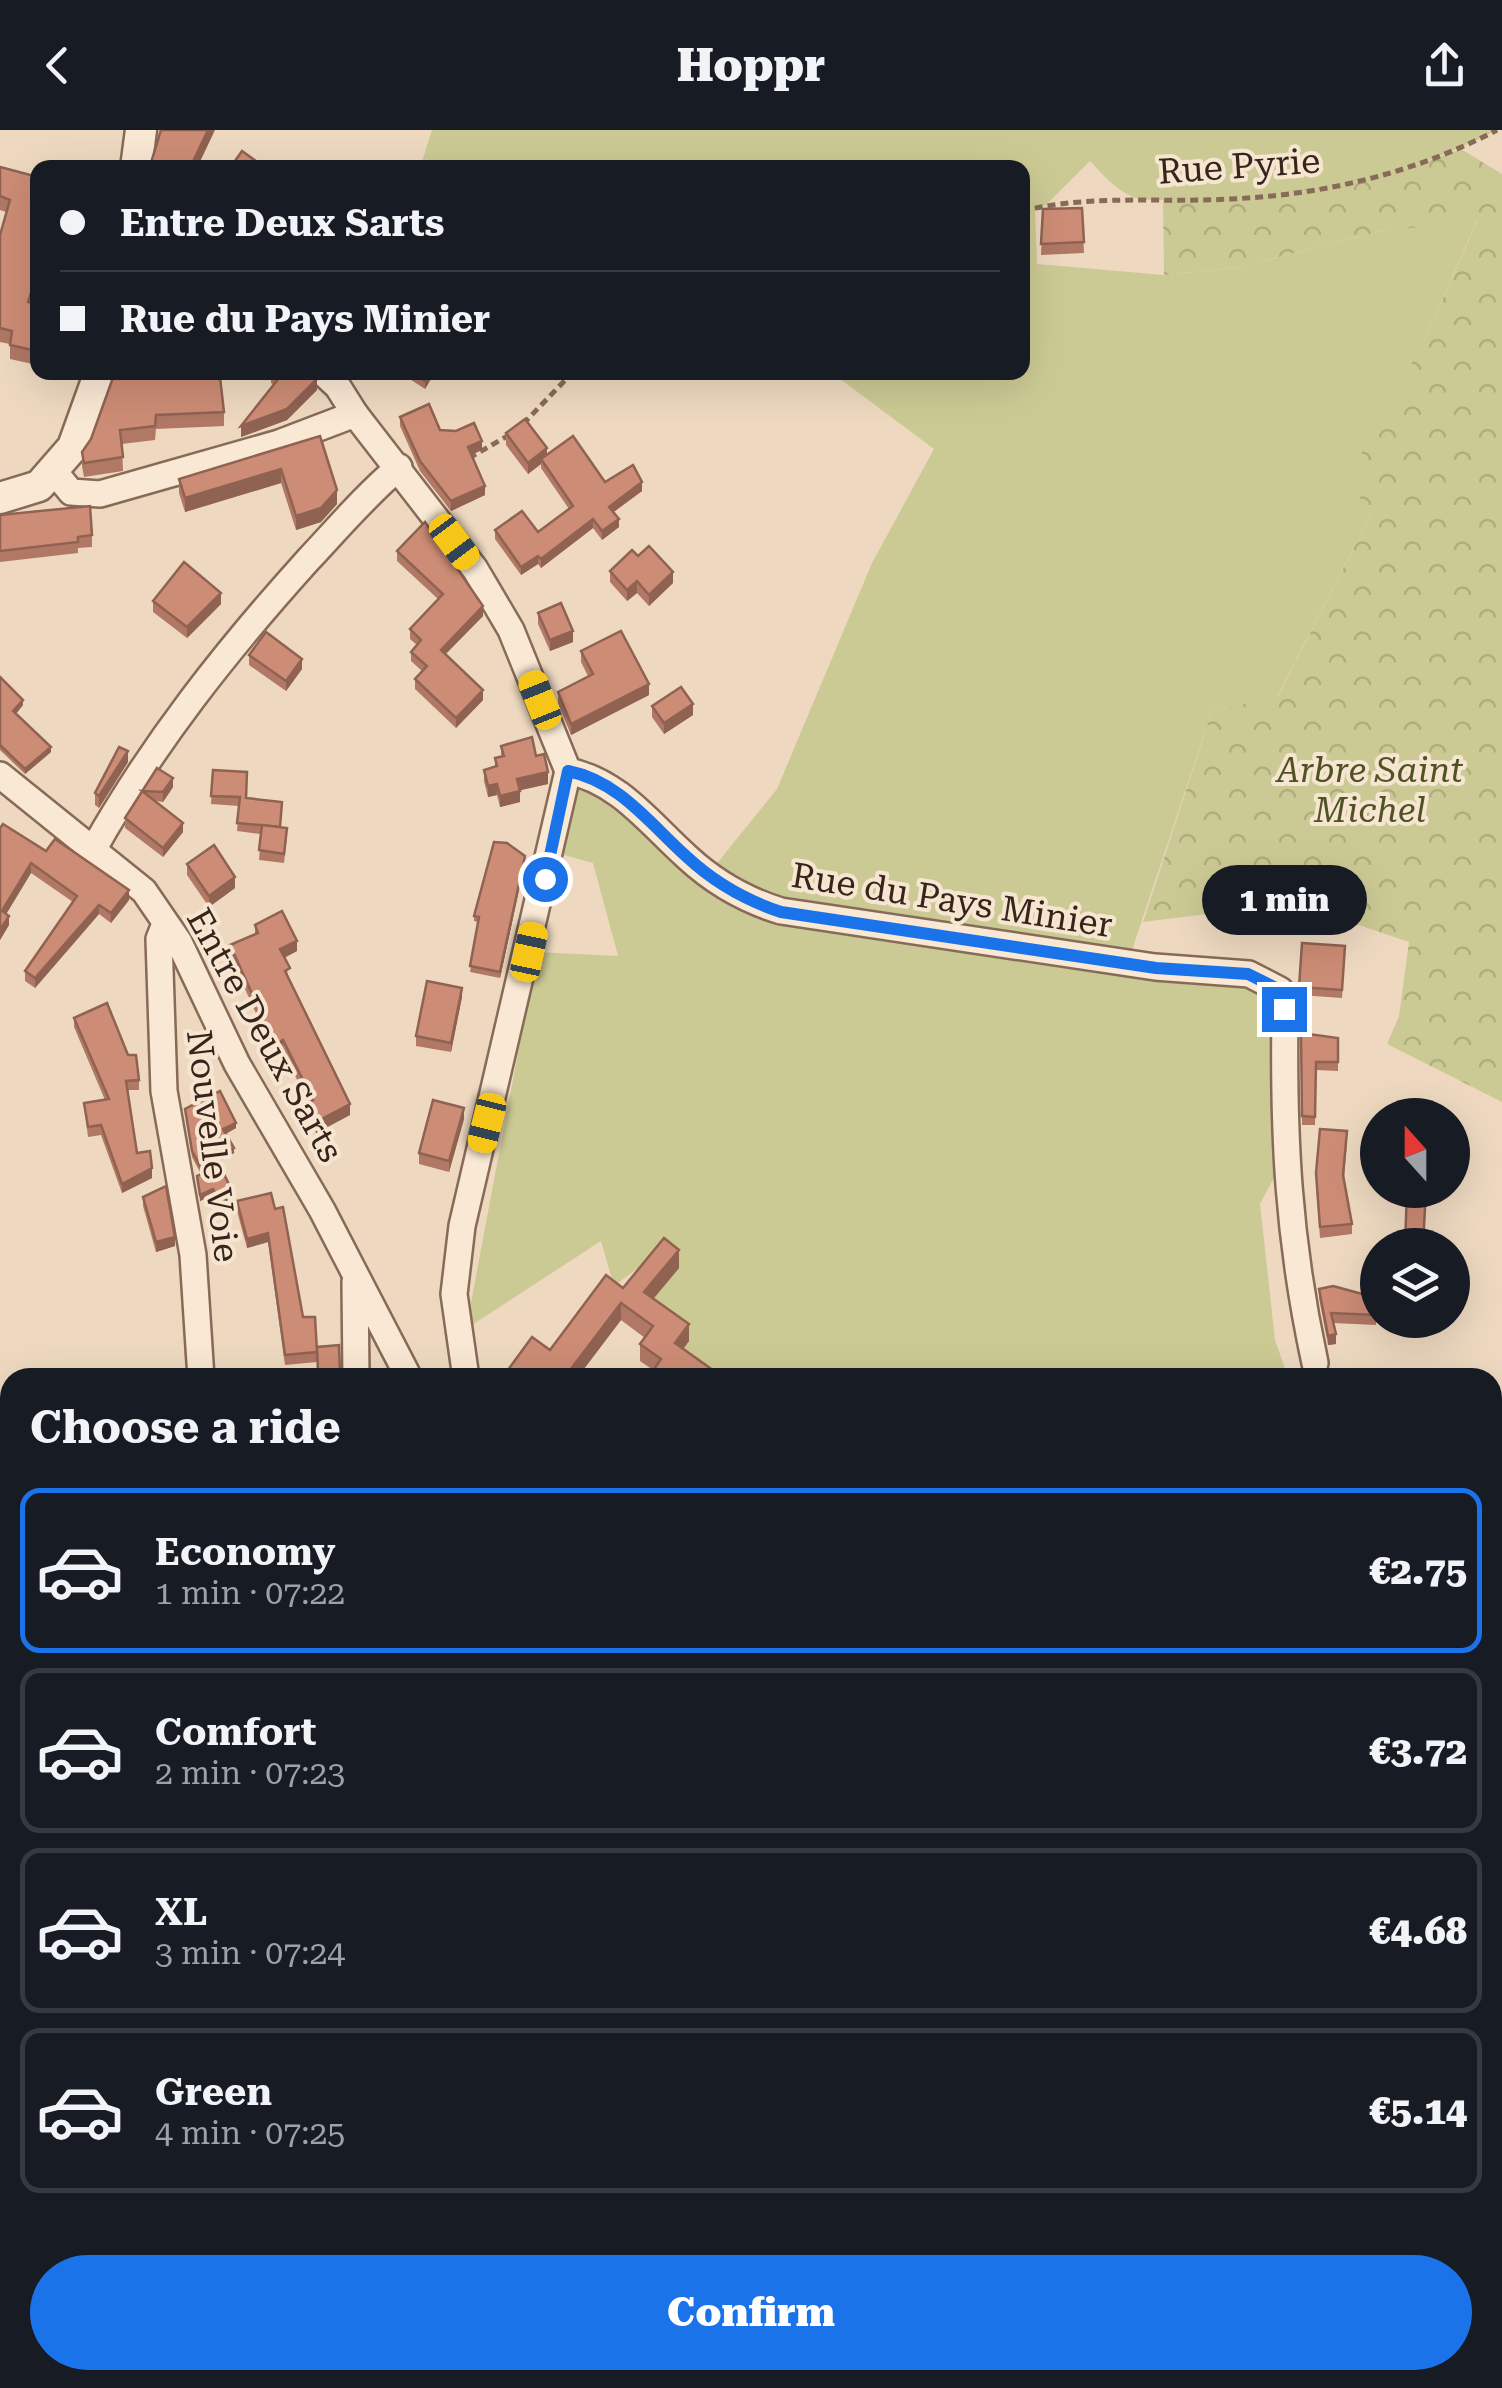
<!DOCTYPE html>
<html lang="en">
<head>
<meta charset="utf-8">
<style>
  :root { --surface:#171b24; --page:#20242c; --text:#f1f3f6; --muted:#9ea1a6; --line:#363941; --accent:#1a73e8 }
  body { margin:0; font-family:"Roboto Serif",serif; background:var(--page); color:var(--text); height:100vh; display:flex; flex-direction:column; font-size:38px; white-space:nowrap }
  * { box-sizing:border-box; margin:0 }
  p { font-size:32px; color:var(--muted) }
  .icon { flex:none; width:55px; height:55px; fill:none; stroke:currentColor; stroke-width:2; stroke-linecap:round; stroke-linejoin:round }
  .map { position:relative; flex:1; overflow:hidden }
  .details { position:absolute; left:0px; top:1238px; width:1502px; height:1022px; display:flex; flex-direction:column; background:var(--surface); border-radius:30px 30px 0 0; box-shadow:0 10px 40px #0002 }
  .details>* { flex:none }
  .banner { position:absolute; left:30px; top:30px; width:1000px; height:220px; border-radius:20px; box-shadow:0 10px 40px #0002; display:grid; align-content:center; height:220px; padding:0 30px; background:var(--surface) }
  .needle { width:65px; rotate:339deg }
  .buttons { position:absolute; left:1360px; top:968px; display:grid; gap:20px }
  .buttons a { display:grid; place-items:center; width:110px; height:110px; border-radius:50%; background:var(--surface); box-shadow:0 10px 40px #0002; font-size:50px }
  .end { position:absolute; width:45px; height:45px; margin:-22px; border:12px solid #1a73e8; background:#fff; box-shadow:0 0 0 5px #fff }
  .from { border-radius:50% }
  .bubble { position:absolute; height:70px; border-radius:35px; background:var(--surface); box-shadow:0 10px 40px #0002; font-size:32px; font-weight:800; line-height:70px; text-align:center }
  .car { position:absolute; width:30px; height:60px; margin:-30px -15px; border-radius:12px; box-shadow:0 0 8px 2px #0007; background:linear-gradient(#f5c518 24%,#345 0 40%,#f5c518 0 76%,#345 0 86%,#f5c518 0) }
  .banner b { display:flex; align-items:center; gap:35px; height:95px; font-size:38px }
  .banner b+b { border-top:2px solid var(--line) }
  .banner i { width:25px; height:25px; background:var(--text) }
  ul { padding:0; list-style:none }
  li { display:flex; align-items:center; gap:30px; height:165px; margin:0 20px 15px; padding:0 10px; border:5px solid var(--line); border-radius:20px }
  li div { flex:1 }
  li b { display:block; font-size:38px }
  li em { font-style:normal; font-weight:800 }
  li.selected { border-color:var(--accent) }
  li>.icon { width:90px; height:90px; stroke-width:1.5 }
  h2 { padding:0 30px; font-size:45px; line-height:120px }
  .action { display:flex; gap:20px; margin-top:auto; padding:20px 30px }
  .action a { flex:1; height:115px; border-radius:60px; background:var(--accent); color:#fff; font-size:40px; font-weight:800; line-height:115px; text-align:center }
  header { display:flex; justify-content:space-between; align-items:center; height:130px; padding:0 30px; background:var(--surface); font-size:45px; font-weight:800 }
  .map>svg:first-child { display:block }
  .grass { fill:#ccca94 }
  .forest { fill:url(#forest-crowns) }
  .water { fill:url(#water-rules); stroke:#6a8e80; stroke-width:2.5 }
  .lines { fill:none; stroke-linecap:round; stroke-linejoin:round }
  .stream { stroke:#6a8e80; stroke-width:8 }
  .service-casing { stroke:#876a58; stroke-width:18 }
  .minor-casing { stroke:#876a58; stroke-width:30 }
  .tertiary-casing { stroke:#876a58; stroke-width:35 }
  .path { stroke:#876a58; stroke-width:5; stroke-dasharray:8 5; stroke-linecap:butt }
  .service { stroke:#f9e8d3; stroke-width:12 }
  .minor { stroke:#f9e8d3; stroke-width:25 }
  .tertiary { stroke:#f9e8d3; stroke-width:30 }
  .wall { fill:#b07865 }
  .shaded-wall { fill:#906252 }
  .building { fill:#cd8c75; stroke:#906252; stroke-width:2.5 }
  .route { stroke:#1a73e8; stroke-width:12 }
  .labels { text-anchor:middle; stroke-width:8; stroke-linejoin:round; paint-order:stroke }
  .street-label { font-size:35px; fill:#37251c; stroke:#f6e5d0 }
  .park-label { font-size:35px; font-style:italic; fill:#4f5323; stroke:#f6e5d0 }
</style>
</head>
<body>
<header><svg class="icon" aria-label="back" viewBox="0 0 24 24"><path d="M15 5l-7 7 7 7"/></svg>Hoppr<svg class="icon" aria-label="share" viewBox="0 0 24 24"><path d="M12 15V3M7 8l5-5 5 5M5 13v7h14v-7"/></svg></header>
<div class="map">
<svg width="1502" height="2258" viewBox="0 0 1502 2258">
  <defs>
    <pattern id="forest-crowns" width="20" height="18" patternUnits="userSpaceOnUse" patternTransform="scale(2.5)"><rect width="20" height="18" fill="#ccca94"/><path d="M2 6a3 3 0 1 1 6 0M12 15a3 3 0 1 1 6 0" fill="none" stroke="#b0ad7f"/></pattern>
    <pattern id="water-rules" width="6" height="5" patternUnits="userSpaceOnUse" patternTransform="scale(2.5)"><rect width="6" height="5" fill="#a3c0b3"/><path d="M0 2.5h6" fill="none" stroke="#869c91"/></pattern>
  </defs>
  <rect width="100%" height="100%" fill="#eed9c0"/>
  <g class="grass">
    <path d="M432,0H1497C1401,50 1293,70 1184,69C1169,69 1144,73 1131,66C1114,58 1102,44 1090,31L1046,75L1035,79L1037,134L1164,145L1236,138L1377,102L1478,89L1422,215L1371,384L1277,567L1212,581L1128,832L1280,860L1285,1027L1260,1074L1275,1210L1288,1247H699L646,1177L679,1137L662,1120L614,1156L601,1111L466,1199L537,822L618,826L593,733L560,724L569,660L587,653L706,747L777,659L872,433L934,319L832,243L1022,242V38H420Z"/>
    <polygon points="1502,2020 1502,2258 1267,2258 1268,2250 1492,2250 1492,2023"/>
  </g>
  <path class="forest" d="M1461,19L1502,44V972L1387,914L1399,886L1409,812L1329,785L1240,780L1143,792L1212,581L1278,566L1371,384L1347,349L1422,215L1478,90L1377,102L1236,138L1164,145L1163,68C1267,70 1365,56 1461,19Z"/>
  <polygon class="water" points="1502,1587 1502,1963 1493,1955 1492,1591"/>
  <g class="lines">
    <g class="stream">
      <polyline points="1492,1971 1499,1962"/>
      <polyline points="817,2258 831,2250"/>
    </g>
    <defs>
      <polyline id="service" points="1492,1922 1502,1928"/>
      <g id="minor">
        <polyline points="322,242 338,257 355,284"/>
        <polyline points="53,340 71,362 100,364 279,313 355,284 475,439 511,500 568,641"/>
        <path d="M568,641C619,651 650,694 687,727C715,753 745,770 781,781L1155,837L1249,844L1280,860L1285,879C1283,1007 1288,1108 1315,1233"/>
        <polyline points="0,645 144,761 179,812 237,934 322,1080 409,1248"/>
        <path d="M93,720C153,613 226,521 308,430C338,398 366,365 399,337"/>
        <polyline points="165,794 159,809 164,961 193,1125 201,1248"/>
        <polyline points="355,1152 356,1248"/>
        <polyline points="466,1248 454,1164 462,1096 568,641"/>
      </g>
      <g id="tertiary">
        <polyline points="136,38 141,0"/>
        <polyline points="0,368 39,356 73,317 100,242"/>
      </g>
    </defs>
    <use href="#service" class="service-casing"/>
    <use href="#minor" class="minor-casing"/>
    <use href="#tertiary" class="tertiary-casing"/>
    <g class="path">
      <path d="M1022,81C1092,64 1159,73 1230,69C1323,65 1415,43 1497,0"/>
      <polyline points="523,294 573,242"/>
      <polyline points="469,328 511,304"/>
      <polyline points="948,2258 958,2250"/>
      <polyline points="1267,2258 1268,2250"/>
    </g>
    <use href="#service" class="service"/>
    <use href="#minor" class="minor"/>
    <use href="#tertiary" class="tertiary"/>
  </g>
  <g class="wall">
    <polygon points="0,37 38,154 32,173 38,174 37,235 10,229 10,214 0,212 0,105 6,82 0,80"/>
    <polygon points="1082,78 1084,123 1041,125 1043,79"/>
    <polygon points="271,242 312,242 317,260 287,290 241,307 274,255 271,253"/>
    <polygon points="399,242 435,242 425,259"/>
    <polygon points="208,247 224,282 224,296 156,299 155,310 122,314 123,341 84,347 82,336 82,322 91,309"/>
    <polygon points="400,287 440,300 482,320 471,325 485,365 451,381 420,341 400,296"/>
    <polygon points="506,303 547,325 605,352 642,361 614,382 619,397 602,410 593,398 541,438 538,434 521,445 495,409 495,400 538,402 569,379 541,338 541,334 528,344 506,315"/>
    <polygon points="320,306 337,374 321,392 296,400 281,353 185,382 179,363 179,349"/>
    <polygon points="0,385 92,405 92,417 78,418 78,423 0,432"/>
    <polygon points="397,421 483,486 445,524 483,570 456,598 415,559 415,549 422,541 411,531 411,522 417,515 410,509 410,499 438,469 397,431"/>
    <polygon points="610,441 673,453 649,476 637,463 627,471 610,452"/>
    <polygon points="153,471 221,474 187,508 153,482"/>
    <polygon points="538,483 573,512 550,521 538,494"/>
    <polygon points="581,521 649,565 571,605 558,573 558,562 588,546 581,532"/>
    <polygon points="249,525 302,539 286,561 249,535"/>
    <polygon points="0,547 23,575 16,584 51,622 25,644 0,620"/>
    <polygon points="652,576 693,585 664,604 652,587"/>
    <polygon points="501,616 536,626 548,654 520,660 520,672 500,677 497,665 488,667 484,651 484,640 495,637 495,628 501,626"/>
    <polygon points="128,632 99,678 95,675 95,663"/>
    <polygon points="157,638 173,657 163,672 156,671 183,702 163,727 125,698 125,688"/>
    <polygon points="213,640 246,668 282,680 280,697 287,707 284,733 259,730 261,704 237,701 239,676 211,674"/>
    <polygon points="0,698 129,770 111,793 99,784 35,858 25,851 25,841 73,772 31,743 6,784 9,795 0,810"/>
    <polygon points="525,732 500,848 470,842 478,792 474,791 474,786"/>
    <polygon points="187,734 235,758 209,777 187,745"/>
    <polygon points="255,795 297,821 284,828 289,849 350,985 316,1003 306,984 306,974 308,972 283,921 275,925 230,826 230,815 255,804"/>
    <polygon points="1302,813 1345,816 1342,868 1299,865"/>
    <polygon points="462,867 451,922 416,916 416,906"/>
    <polygon points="74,888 139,950 139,960 128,960 137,1023 152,1048 122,1063 101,1005 88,1007 84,973 105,970 74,897"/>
    <polygon points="1301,903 1338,908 1338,941 1316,940 1315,995 1302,995"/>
    <polygon points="185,979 236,998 226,1004 234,1023 218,1032 233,1069 219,1076 213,1065 200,1071 197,1046 201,1044 192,1027"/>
    <polygon points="464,989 449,1042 419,1034 419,1023"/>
    <polygon points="1347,1012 1344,1049 1352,1094 1352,1104 1320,1108 1316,1054"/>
    <polygon points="143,1067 175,1116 156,1122 143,1076"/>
    <polygon points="237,1071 275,1079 303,1187 317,1217 339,1215 340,1247 318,1248 317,1230 317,1232 285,1235 268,1112 247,1118 237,1081"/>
    <polygon points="679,1138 653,1169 689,1211 683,1219 721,1248 653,1240 640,1231 640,1214 645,1208 621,1190 577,1248 502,1248 550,1220 623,1158"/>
    <polygon points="1319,1159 1377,1168 1376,1195 1333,1193 1336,1214 1328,1215 1319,1168"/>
    <polygon points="589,2250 625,2250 620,2258 589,2258"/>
  </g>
  <g class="shaded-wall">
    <polygon points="208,0 215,0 197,38 190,38"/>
    <polygon points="38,140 38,154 28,186 28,172"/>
    <polygon points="430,242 435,242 425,259 425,251"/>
    <polygon points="317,249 317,260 287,290 241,307 241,296"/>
    <polygon points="482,311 482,320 468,326 468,317"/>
    <polygon points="547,318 547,330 541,329 541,334 528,344 528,333"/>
    <polygon points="281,339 281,353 185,382 185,368"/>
    <polygon points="642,352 642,361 609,385 609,377"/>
    <polygon points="485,356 485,365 451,381 451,371"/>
    <polygon points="337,360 337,374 321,392 296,400 296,386"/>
    <polygon points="593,389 593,398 541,438 541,429"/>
    <polygon points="619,389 619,397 602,410 602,401"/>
    <polygon points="538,426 538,434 521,445 521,437"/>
    <polygon points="673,442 673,453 649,476 649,465"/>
    <polygon points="637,451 637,463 627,471 627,460"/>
    <polygon points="221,463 221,474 187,508 187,497"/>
    <polygon points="483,476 483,486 441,529 441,520"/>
    <polygon points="573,501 573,512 550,521 550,510"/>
    <polygon points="302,529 302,539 286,561 286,551"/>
    <polygon points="649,554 649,565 571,605 571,594"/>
    <polygon points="483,560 483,570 456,598 456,588"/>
    <polygon points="23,570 23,575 13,587 13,581"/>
    <polygon points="693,574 693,585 664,604 664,593"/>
    <polygon points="51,617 51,622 25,644 25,639"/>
    <polygon points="128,621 128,632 99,678 99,666"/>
    <polygon points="548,642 548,654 517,661 517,649"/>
    <polygon points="173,648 173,657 163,672 163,662"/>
    <polygon points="497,654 497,665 488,667 488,656"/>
    <polygon points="520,661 520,672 500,677 500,666"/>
    <polygon points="183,693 183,702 163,727 163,718"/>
    <polygon points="525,726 525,732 500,848 500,842"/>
    <polygon points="31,733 31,743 2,791 2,781"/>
    <polygon points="235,747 235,758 209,777 209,766"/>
    <polygon points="129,760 129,770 111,793 111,783"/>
    <polygon points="99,775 99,784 35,858 35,848"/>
    <polygon points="9,786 9,795 0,810 0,800"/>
    <polygon points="297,811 297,821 280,830 280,819"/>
    <polygon points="462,858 462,867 451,922 451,913"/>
    <polygon points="283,910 283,921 275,925 275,914"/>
    <polygon points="350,974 350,985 316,1003 316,992"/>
    <polygon points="464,978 464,989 449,1042 449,1031"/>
    <polygon points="236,993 236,998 223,1005 223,999"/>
    <polygon points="234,1018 234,1023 216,1033 216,1027"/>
    <polygon points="152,1038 152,1048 122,1063 122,1054"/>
    <polygon points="213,1059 213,1065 200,1071 200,1065"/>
    <polygon points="233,1063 233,1069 219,1076 219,1070"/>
    <polygon points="268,1103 268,1112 247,1118 247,1109"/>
    <polygon points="175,1107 175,1116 156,1122 156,1112"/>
    <polygon points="679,1120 679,1138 644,1180 644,1162"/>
    <polygon points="621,1173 621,1190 577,1248 564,1248"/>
    <polygon points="689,1194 689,1211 675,1230 675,1213"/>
    <polygon points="1336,1204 1336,1214 1328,1215 1328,1206"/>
    <polygon points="618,2250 625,2250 620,2258 612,2258"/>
  </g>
  <g class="building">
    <polygon points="161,0 208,0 190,38 156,38 150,36"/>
    <polygon points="242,21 260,34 257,38 230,38"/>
    <polygon points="0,37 38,47 38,140 28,172 38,174 37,221 10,215 12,201 0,198 0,105 10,70 0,66"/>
    <polygon points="1082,78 1084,112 1041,114 1043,79"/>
    <polygon points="115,242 208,242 208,247 220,247 224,282 156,285 155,296 120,300 123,327 84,333 82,322 91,309"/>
    <polygon points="272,242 312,242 317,249 287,279 241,296 279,248"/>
    <polygon points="412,242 430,242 425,251"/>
    <polygon points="429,274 440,300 456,301 474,293 482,311 468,317 485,356 451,371 420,331 400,287"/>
    <polygon points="525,289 547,318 528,333 506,303"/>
    <polygon points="320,306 337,360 321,378 296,386 281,339 185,368 179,349"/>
    <polygon points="573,306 605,352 633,335 642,352 609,377 619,389 602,401 593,389 541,429 538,426 521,437 495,400 522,381 538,402 573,376 541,329"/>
    <polygon points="90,376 92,405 78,407 78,412 0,421 0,385"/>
    <polygon points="425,392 483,476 441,520 483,560 456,588 415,549 427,536 411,522 421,510 410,499 443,464 397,421"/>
    <polygon points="649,416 673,442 649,465 637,451 627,460 610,441 632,420 638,426"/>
    <polygon points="184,432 221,463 187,497 153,471"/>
    <polygon points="561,473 573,501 550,510 538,483"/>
    <polygon points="621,501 649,554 571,594 558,562 593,544 581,521"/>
    <polygon points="266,502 302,529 286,551 249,525"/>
    <polygon points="0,547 23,570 13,581 51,617 25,639 0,615"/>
    <polygon points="681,557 693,574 664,593 652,576"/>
    <polygon points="532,607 536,626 544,624 548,642 517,649 520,661 500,666 497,654 488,656 484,640 497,636 495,628 504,626 501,616"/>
    <polygon points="119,617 128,621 99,666 95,663"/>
    <polygon points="157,638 173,648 163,662 142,661 183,693 163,718 125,688"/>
    <polygon points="213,640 247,642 246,668 282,672 280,697 237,693 240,667 211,666"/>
    <polygon points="3,694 46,721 55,709 129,760 111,783 99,775 35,848 25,841 77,766 31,733 2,781 9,786 0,800 0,698"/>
    <polygon points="262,695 287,698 284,724 259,720"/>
    <polygon points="494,712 507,713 525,726 500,842 470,836 479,787 474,786"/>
    <polygon points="214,715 235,747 209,766 187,734"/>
    <polygon points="282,781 297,811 280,819 290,838 285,841 350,974 316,992 306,974 313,970 283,910 275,914 230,815 258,803 255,795"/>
    <polygon points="1302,813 1345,816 1342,860 1299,857"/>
    <polygon points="427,851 462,858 451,913 416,906"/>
    <polygon points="107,873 128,925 136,925 139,950 126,951 137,1023 150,1021 152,1038 122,1054 101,995 88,997 84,973 109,969 74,888"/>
    <polygon points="1301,903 1338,908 1338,932 1316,932 1315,987 1302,986"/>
    <polygon points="220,961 236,993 223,999 234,1018 216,1027 233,1063 219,1070 213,1059 200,1065 197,1046 204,1043 192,1021 185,979"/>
    <polygon points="433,970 464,978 449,1031 419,1023"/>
    <polygon points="1320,999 1347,1001 1343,1045 1352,1094 1320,1097 1316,1043"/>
    <polygon points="166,1056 175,1107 156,1112 143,1067"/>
    <polygon points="1407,1060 1426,1060 1423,1115 1405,1115"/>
    <polygon points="271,1063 275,1079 283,1077 303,1187 315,1187 317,1222 285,1225 268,1103 247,1109 237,1071"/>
    <polygon points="664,1108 679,1120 644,1162 689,1194 675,1213 721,1246 719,1248 648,1248 661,1229 640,1214 653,1196 621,1173 564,1248 502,1248 532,1207 550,1220 606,1145 623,1158"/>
    <polygon points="1333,1156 1377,1168 1376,1185 1331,1183 1336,1204 1328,1206 1319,1159"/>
    <polygon points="339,1215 340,1242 318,1243 317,1217"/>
    <polygon points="590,2250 618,2250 612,2258 599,2258"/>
    <polygon points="1035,2250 1096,2250 1099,2256 1095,2258 1019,2258"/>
  </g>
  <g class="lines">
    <path class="route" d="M545,749L568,641C619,651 650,694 687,727C715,753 745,770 781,782L1156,838L1248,844L1280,860L1284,879"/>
  </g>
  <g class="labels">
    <g class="street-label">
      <text transform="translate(1239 36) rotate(-4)" y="12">Rue Pyrie</text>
      <text transform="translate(952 770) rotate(9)" y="12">Rue du Pays Minier</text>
      <text transform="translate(265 905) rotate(61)" y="12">Entre Deux Sarts</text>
      <text transform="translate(213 1016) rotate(83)" y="12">Nouvelle Voie</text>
    </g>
    <g class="park-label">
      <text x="1370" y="652">Arbre Saint<tspan x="1370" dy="40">Michel</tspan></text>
    </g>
  </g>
</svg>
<div class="buttons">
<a><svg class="needle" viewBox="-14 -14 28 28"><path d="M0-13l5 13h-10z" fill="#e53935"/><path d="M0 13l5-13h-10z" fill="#9ea1a6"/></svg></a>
<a><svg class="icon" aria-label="layers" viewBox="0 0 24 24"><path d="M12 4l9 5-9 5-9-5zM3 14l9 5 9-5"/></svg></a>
</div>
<i class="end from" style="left:545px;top:749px"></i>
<i class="end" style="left:1284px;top:879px"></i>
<div class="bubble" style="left:1202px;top:735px;width:165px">1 min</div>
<i class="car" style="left:454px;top:412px;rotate:143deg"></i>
<i class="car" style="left:540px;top:570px;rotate:338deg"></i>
<i class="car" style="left:529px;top:822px;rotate:12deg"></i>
<i class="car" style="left:487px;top:993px;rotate:194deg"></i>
<div class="banner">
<b><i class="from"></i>Entre Deux Sarts</b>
<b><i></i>Rue du Pays Minier</b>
</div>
<section class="details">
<h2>Choose a ride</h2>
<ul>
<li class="selected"><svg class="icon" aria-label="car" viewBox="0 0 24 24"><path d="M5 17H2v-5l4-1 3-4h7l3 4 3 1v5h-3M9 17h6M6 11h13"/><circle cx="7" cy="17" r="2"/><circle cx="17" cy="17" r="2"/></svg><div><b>Economy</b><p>1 min · 07:22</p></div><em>€2.75</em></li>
<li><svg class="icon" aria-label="car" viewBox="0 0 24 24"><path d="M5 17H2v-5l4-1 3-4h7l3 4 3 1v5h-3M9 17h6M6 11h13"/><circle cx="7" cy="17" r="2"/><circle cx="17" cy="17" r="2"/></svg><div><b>Comfort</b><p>2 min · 07:23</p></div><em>€3.72</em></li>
<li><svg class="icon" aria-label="car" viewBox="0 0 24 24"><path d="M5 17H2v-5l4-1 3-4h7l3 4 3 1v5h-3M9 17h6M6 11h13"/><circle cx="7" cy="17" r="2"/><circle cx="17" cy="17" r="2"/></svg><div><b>XL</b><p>3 min · 07:24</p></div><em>€4.68</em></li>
<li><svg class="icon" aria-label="car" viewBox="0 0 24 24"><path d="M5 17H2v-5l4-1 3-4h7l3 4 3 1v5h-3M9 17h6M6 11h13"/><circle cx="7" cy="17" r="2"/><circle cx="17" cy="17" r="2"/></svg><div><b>Green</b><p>4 min · 07:25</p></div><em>€5.14</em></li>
</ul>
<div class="action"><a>Confirm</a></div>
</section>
</div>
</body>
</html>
